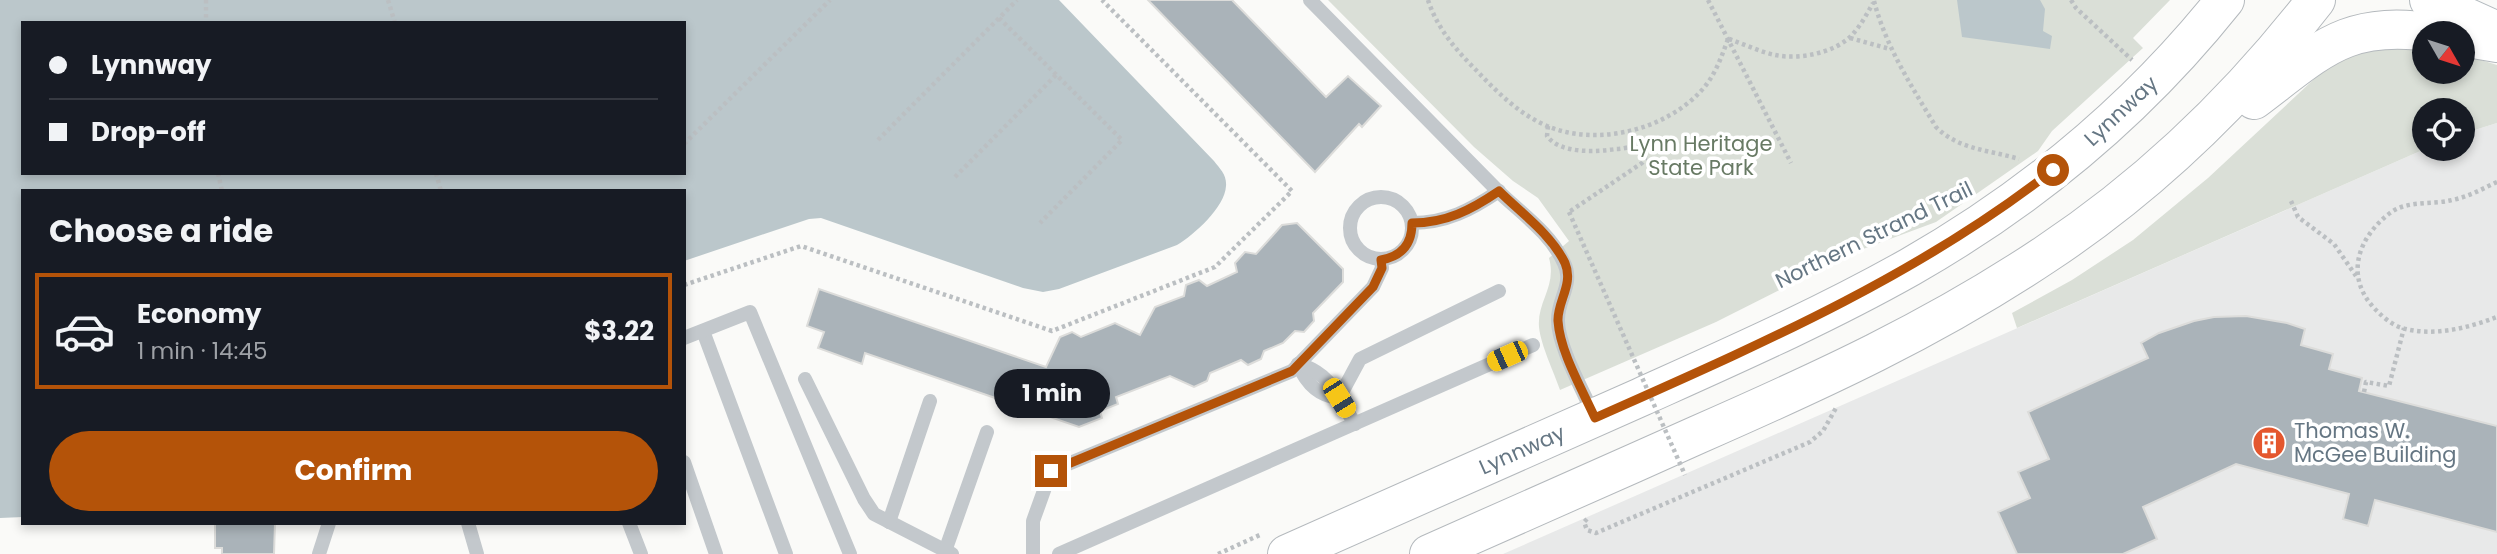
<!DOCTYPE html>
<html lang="en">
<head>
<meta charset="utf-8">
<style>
  :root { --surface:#171b24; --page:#242831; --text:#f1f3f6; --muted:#9ea1a6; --line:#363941; --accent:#b45309 }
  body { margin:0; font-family:Poppins,sans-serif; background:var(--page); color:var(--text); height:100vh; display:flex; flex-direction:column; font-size:26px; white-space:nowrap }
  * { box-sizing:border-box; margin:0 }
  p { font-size:23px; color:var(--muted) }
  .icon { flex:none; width:38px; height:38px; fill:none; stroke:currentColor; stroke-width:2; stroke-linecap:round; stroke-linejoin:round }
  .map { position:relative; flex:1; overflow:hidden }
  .drawer { position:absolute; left:21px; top:189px; width:665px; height:336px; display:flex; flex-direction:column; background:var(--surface); border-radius:0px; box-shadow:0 4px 10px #0003 }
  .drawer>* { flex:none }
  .top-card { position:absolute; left:21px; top:21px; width:665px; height:154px; border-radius:0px; box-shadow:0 4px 10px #0003; display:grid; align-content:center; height:154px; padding:0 28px; background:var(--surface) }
  .needle { width:46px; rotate:129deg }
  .controls { position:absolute; left:2412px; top:21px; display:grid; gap:14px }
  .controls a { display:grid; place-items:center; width:63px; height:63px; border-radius:50%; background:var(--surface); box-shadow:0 4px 10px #0003; font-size:35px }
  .end { position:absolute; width:32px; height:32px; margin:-16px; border:9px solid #b45309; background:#fff; box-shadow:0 0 0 4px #fff }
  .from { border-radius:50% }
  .bubble { position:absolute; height:49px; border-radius:24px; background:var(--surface); box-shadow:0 4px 10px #0003; font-size:23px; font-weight:700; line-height:49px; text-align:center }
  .car { position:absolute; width:21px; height:42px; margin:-21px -10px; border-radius:9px; box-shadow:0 0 5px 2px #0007; background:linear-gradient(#f5c518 24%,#345 0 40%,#f5c518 0 76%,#345 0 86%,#f5c518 0) }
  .top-card b { display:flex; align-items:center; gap:24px; height:66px; font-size:26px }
  .top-card b+b { border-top:2px solid var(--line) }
  .top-card i { width:18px; height:18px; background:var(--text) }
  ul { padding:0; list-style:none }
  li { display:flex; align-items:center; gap:21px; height:116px; margin:0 14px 10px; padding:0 14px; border:4px solid transparent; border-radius:0px }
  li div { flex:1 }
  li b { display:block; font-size:26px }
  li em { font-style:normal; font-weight:700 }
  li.on { border-color:var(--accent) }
  li>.icon { width:63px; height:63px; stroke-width:1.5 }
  h2 { padding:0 28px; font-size:32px; line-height:84px }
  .action { display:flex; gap:14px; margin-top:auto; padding:14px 28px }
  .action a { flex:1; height:80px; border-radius:42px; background:var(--accent); color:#fff; font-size:28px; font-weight:700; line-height:80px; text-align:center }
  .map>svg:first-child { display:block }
  .built { fill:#e8e9e9 }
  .green { fill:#dadfd7 }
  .water { fill:#bbc7cb; fill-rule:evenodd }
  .building { fill:#aab3b9; stroke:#dcdcda; stroke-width:2 }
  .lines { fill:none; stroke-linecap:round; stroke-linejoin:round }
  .secondary-casing { stroke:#b3babf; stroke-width:40 }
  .highway-casing { stroke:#b4b9bd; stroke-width:40 }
  .path { stroke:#bbbfc2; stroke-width:4.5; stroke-dasharray:3.5 3.5; stroke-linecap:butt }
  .lane { stroke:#c3c8cc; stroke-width:14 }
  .secondary { stroke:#fff; stroke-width:38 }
  .highway { stroke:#fff; stroke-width:38 }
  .path-bridge { stroke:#bbbfc2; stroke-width:4.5; stroke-dasharray:3.5 3.5; stroke-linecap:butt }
  .route { stroke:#b45309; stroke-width:9 }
  .labels { text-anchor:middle; stroke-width:7; stroke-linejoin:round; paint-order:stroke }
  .street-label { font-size:21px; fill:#657683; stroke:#fff }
  .park-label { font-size:21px; fill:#687a64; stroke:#fff }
  .poi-label { font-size:21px; fill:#657683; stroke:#fff; text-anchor:start }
</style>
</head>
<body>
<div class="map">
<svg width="2497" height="554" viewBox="0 0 2497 554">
  <rect width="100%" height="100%" fill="#fafaf8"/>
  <polygon class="built" points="2497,123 2497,554 1503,554 2425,149 2462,149 2462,134"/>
  <g class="green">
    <path d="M1328,0H2170L2133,38L2143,48L2052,131L2038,151L1936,222L1855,252L1716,322L1560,390C1554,372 1541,346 1539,327C1537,301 1557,286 1549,258L1569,241L1538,198L1513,181L1474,147Z"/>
    <polygon points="2424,44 2424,72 2462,72 2462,54 2497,65 2497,123 2462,134 2462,110 2424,110 2425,149 2017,328 2012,313 2072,280 2133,240 2208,178 2327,67 2355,50"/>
  </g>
  <g class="water">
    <path d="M0,0H1059L1214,161C1220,169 1227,175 1226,186C1225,207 1194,235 1177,245L1059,289L1043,292L1023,288L821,218L809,219L684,261V191H23V517L0,518ZM23,23H684V173H23Z"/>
    <polygon points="1957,0 2040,0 2045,9 2043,31 2052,36 2050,49 1962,37"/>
  </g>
  <g class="building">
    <polygon points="1148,0 1232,0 1326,97 1348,76 1381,106 1362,127 1359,124 1315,172"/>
    <polygon points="1297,223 1343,269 1343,282 1313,313 1314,321 1304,332 1295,331 1283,343 1264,351 1261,359 1248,365 1241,360 1210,373 1207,381 1194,387 1170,376 1116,397 1118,404 1100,411 1102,418 1079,427 865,353 862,364 818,348 824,332 807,326 819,289 1046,367 1060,337 1072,332 1081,337 1115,323 1140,335 1155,307 1184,296 1186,285 1199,280 1207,286 1237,272 1235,263 1245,252 1256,254 1282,225"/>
    <polygon points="2246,316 2287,323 2305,329 2301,345 2333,354 2329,369 2362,378 2359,391 2497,426 2497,532 2375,500 2368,526 2343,519 2349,494 2236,464 2143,507 2157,539 2123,554 2017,554 1998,512 2030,498 2018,472 2049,459 2028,412 2148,358 2141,343 2159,333 2194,321 2214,317"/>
    <polygon points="215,523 275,523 274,554 222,554 222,548 215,548"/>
  </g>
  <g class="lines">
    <defs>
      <polyline id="secondary" points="2429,0 2497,31"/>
      <g id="highway">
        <polyline points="2462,37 2497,43"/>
        <path d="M2254,100C2322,49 2346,19 2437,33"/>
        <path d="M1287,554C1405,502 1523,450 1641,397C1732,356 1823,316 1910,267C2031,198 2138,109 2225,0"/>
        <path d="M1429,554C1519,514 1608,475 1697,435C1820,381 1934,329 2046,254C2150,185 2240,98 2316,0"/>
      </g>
    </defs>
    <use href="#secondary" class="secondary-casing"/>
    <use href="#highway" class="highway-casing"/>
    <g class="path">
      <polyline points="206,0 206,23"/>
      <polyline points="388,0 395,23"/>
      <path d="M1428,0C1437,28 1456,50 1476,70C1497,92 1519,114 1547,126C1597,147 1665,130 1701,91C1715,76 1721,58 1728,39"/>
      <polyline points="1708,0 1791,163"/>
      <polyline points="2071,0 2076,8 2132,60"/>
      <path d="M1874,1C1886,47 1912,87 1936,127C1959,150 1990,150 2019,159"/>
      <polyline points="999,18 1122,140 1040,223"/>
      <polyline points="1850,38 1890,49"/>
      <path d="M1729,39C1744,44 1760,52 1775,55C1799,60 1835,53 1852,35C1861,25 1867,14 1873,3"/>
      <path d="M1548,126L1547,136C1560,154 1596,152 1616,149C1624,149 1631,146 1639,146L1645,151V159L1642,163L1569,212"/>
      <polyline points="878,140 1017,0"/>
      <polyline points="684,144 830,0"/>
      <polyline points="218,173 222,191"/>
      <polyline points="436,173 441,191"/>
      <polyline points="955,177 1056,75"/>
      <path d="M2497,182C2482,189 2468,197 2452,200C2433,205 2407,200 2390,213C2357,238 2344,278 2376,310C2383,317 2392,325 2402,328C2433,337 2468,328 2497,317"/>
      <polyline points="2291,201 2298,217 2334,244 2356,276"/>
      <polyline points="684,285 801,246 1052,331 1215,267 1292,191 1102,0"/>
      <polyline points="2364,392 2366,382 2389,386 2404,328"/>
      <polyline points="1587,519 1584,522 1587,530 1596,533 1810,442 1823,431 1836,408"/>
      <polyline points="1218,554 1262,534"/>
    </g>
    <g class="lane">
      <path d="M1310,0C1372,63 1434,126 1496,189C1519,212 1550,232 1564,263C1574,283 1558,299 1558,319C1557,345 1584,392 1595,418"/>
      <circle cx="1381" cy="228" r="31"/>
      <path d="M1412,223C1446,223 1471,210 1499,191"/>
      <polyline points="703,331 786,554"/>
      <polyline points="684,338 750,312 850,554"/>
      <path d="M1298,364C1306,383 1318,396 1339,398"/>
      <path d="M1298,364C1317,369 1330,380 1339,398"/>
      <polyline points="805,379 864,499 874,514 952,554"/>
      <polyline points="1355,424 1339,398 1360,359 1499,291"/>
      <polyline points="684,462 716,554"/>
      <polyline points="889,522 930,401"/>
      <polyline points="468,523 477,554"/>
      <polyline points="629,523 641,554"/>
      <polyline points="319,554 329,523"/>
      <polyline points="944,554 987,432"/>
      <polyline points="1033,554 1033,521 1051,471 1292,371 1373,287 1382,268 1381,260"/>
      <polyline points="1059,554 1533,345"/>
    </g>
    <use href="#secondary" class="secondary"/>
    <use href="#highway" class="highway"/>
    <polyline class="path-bridge" points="1569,212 1685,475"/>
  </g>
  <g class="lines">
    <path class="route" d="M1051,471L1292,371L1373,287L1382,268L1381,260C1402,256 1412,244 1412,223C1446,223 1471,210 1499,191C1521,213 1551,234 1565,263C1574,284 1557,302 1558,321C1560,352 1582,389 1595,418C1754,347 1915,278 2053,170"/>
  </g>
  <defs>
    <symbol id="building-disc" viewBox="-11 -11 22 22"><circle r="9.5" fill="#e4572e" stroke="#fff"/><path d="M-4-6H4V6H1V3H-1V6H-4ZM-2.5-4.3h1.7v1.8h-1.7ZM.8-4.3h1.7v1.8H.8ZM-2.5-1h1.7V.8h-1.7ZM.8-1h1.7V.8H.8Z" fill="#fff"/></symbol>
  </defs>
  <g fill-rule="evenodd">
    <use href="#building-disc" x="2250" y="424" width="38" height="38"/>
  </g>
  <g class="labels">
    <g class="street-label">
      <text transform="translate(2121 111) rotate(-43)" y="7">Lynnway</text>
      <text transform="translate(1874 235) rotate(-26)" y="7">Northern Strand Trail</text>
      <text transform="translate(1522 450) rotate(-24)" y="7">Lynnway</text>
    </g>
    <g class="park-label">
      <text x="1701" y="151">Lynn Heritage<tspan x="1701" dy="24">State Park</tspan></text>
    </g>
    <g class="poi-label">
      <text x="2294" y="438">Thomas W.<tspan x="2294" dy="24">McGee Building</tspan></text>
    </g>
  </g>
</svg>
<div class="controls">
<a><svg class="needle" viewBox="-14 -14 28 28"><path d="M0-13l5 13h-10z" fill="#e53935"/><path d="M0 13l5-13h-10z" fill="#9ea1a6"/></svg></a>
<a><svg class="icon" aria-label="locate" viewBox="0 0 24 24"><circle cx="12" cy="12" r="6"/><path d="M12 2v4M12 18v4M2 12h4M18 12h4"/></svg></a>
</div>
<i class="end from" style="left:2053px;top:170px"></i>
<i class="end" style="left:1051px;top:471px"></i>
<div class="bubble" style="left:994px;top:369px;width:116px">1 min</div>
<i class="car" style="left:1507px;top:356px;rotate:246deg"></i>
<i class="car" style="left:1339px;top:398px;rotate:148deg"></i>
<div class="top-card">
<b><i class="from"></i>Lynnway</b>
<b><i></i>Drop-off</b>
</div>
<section class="drawer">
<h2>Choose a ride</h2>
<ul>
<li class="on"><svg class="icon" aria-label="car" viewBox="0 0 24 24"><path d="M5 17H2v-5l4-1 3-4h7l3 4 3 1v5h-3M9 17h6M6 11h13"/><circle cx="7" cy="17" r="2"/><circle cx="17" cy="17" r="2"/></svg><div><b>Economy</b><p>1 min · 14:45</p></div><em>$3.22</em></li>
</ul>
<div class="action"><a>Confirm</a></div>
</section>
</div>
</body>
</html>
